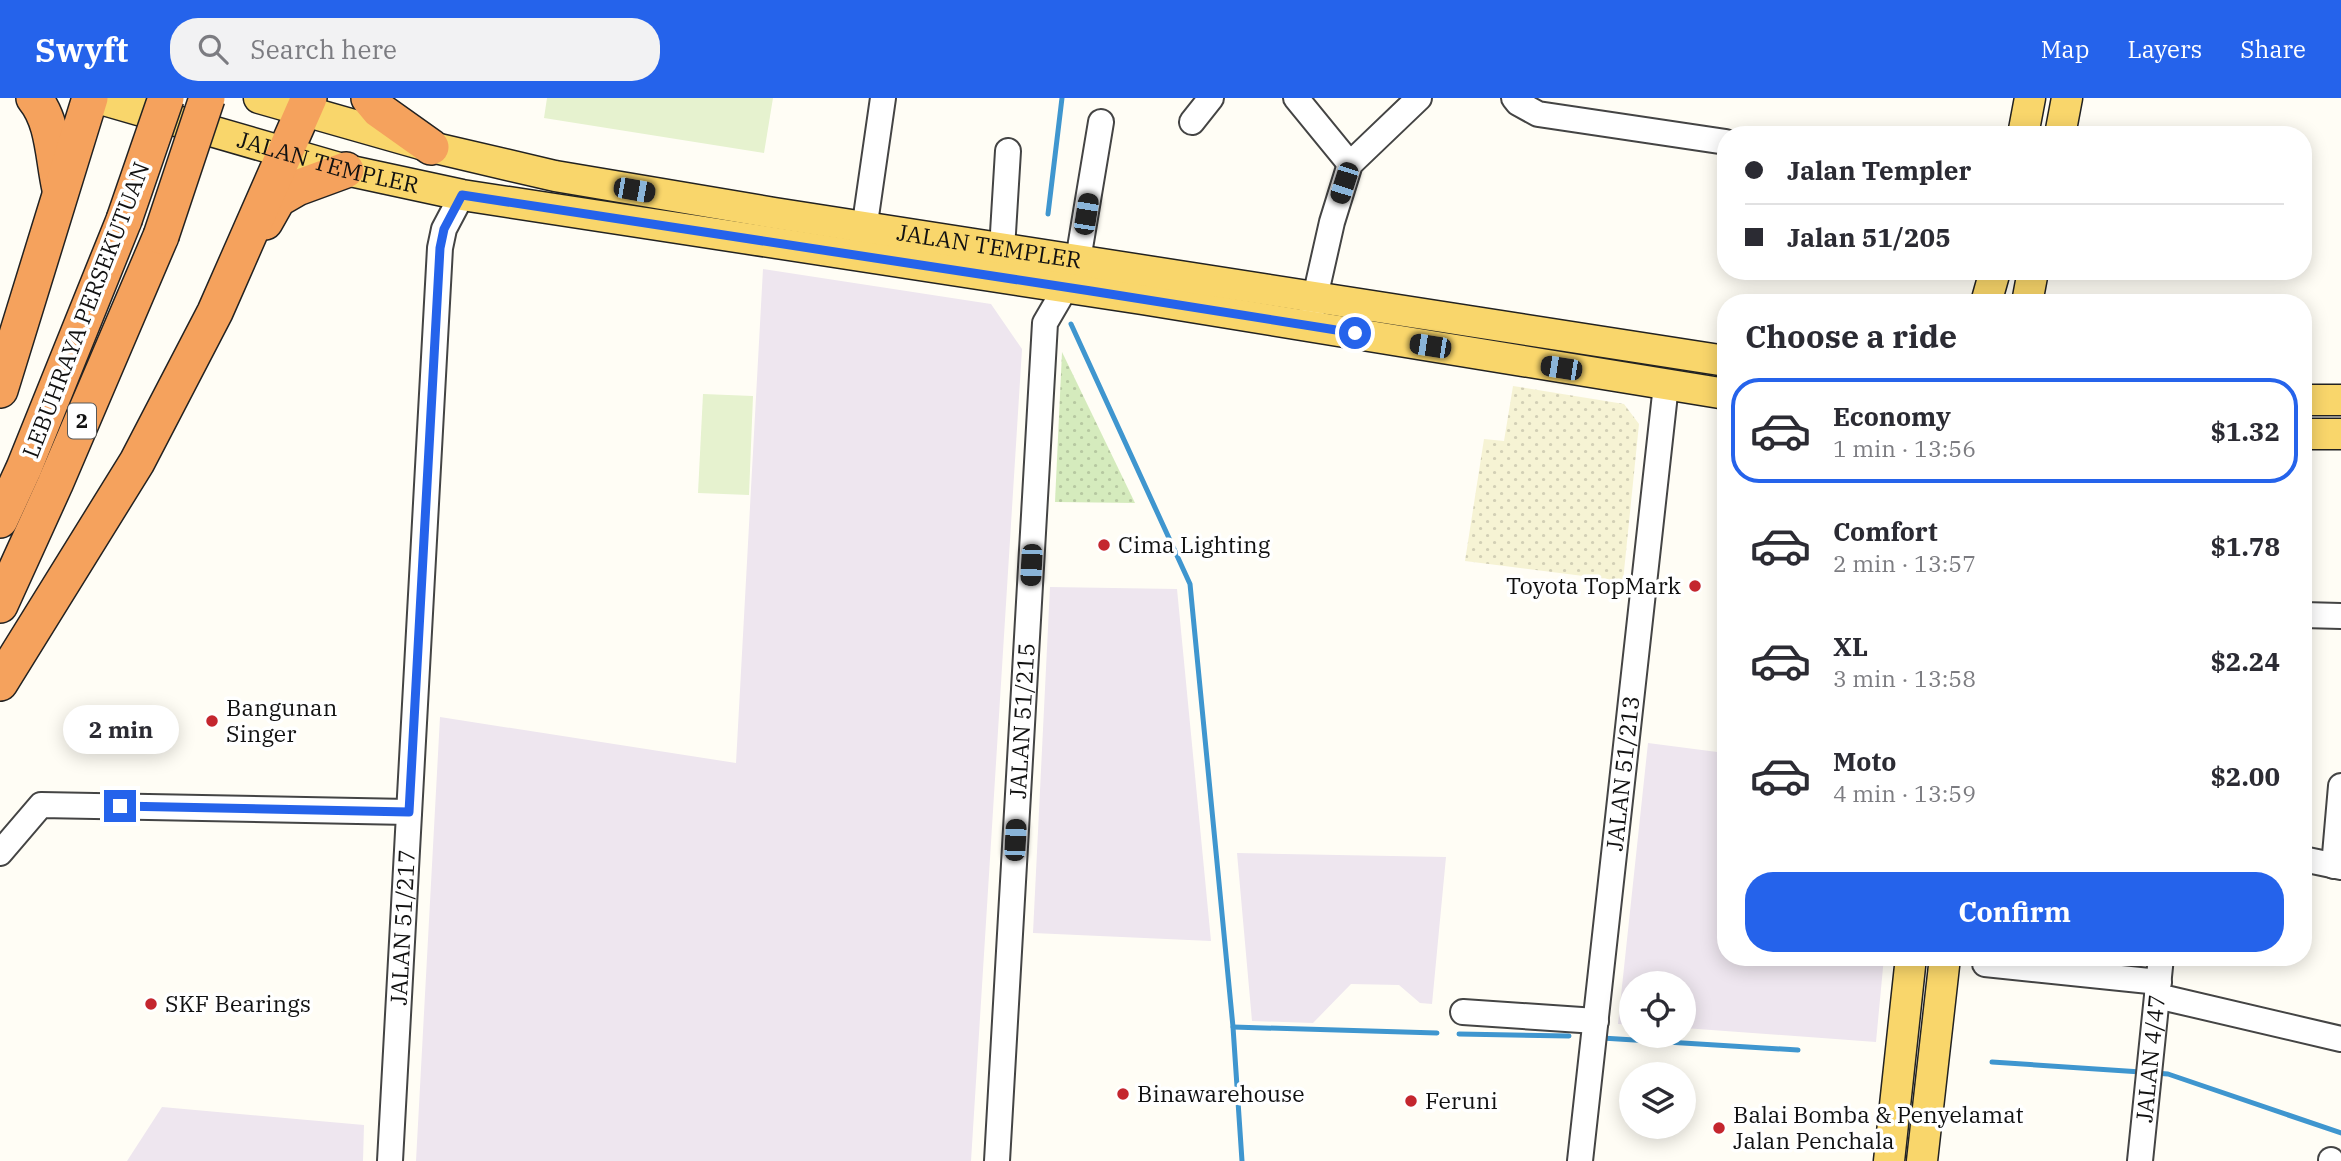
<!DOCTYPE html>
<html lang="en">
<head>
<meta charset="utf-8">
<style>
  :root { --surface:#fff; --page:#f2f2f3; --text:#2b2b33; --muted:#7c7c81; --line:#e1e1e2; --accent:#2563eb }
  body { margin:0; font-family:"IBM Plex Serif",serif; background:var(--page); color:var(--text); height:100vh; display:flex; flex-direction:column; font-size:26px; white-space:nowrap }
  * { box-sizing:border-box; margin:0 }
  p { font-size:23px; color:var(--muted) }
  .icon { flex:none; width:38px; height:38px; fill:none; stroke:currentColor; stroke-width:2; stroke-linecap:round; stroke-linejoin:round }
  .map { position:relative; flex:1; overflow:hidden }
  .drawer { position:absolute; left:1717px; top:196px; width:595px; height:672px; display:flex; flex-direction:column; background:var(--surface); border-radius:28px; box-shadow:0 4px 18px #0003 }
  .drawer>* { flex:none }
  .banner { position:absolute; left:1717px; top:28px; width:595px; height:154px; border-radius:28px; box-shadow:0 4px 18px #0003; display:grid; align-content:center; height:154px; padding:0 28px; background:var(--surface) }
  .controls { position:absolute; left:1619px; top:873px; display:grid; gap:14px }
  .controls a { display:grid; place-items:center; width:77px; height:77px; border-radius:50%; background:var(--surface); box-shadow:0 4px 18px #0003; font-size:35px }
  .end { position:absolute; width:32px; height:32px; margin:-16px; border:9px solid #2563eb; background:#fff; box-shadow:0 0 0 4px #fff }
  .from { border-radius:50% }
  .bubble { position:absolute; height:49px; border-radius:24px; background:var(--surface); box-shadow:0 4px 18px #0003; font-size:23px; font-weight:800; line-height:49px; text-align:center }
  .car { position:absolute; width:21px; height:42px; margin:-21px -10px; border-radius:9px; box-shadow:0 0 5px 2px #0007; background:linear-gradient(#222 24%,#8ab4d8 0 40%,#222 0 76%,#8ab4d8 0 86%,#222 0) }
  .banner b { display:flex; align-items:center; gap:24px; height:66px; font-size:26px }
  .banner b+b { border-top:2px solid var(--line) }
  .banner i { width:18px; height:18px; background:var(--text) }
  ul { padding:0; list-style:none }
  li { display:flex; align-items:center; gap:21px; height:105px; margin:0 14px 10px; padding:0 14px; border:4px solid transparent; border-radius:28px }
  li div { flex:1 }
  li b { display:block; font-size:26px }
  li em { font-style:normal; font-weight:800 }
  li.on { border-color:var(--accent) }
  li>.icon { width:63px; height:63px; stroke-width:1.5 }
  h2 { padding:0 28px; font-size:32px; line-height:84px }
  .action { display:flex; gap:14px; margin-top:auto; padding:14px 28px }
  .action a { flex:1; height:80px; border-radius:28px; background:var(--accent); color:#fff; font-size:28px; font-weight:800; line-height:80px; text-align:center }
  header { display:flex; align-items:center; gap:42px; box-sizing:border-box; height:98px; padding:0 35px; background:var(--accent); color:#fff }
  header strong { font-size:33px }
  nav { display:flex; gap:38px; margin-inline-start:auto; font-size:24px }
  .search { width:490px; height:63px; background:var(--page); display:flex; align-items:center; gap:18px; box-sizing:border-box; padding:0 24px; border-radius:28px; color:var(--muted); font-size:26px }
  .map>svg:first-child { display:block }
  .industrial { fill:#eee6ef }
  .farmland { fill:url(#farmland-dots) }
  .grass { fill:url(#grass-dots) }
  .pitch { fill:#e6f2cf }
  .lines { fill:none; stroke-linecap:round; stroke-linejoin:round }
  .stream { stroke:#3f96cf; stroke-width:5 }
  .minor-casing { stroke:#444; stroke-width:28 }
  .major-casing { stroke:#222; stroke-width:33 }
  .highway-casing { stroke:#222; stroke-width:38 }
  .minor { stroke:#fff; stroke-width:24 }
  .major { stroke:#f9d66b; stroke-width:30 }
  .highway { stroke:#f5a25d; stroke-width:35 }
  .highway-bridge-casing { stroke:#222; stroke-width:38; stroke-linecap:butt }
  .highway-bridge { stroke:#f5a25d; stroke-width:35 }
  .route { stroke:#2563eb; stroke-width:9 }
  .poi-dot { fill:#c4262e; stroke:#fff; stroke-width:2.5 }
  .labels { text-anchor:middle; stroke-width:7; stroke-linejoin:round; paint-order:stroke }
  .shield { fill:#fff; stroke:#585858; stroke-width:2 }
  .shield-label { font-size:21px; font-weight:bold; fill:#111 }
  .street-label { font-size:23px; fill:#111; stroke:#fff }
  .poi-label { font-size:23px; fill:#111; stroke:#fff; text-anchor:start }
</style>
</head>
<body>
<header>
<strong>Swyft</strong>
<div class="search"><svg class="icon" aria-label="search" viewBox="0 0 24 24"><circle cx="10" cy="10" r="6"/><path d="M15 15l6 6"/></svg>Search here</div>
<nav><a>Map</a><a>Layers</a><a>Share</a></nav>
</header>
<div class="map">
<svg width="2341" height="1063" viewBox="0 0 2341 1063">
  <defs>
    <pattern id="farmland-dots" width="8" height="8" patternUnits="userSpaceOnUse" patternTransform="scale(1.75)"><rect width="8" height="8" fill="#f6f3d4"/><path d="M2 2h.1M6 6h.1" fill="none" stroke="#d2cfb5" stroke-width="1.8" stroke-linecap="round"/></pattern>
    <pattern id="grass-dots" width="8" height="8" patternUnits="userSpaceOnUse" patternTransform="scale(1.75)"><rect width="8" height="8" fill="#d5ebbd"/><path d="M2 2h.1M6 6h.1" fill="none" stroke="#b6c8a1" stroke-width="1.8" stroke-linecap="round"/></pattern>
  </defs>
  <rect width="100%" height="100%" fill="#fffdf5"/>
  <g class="industrial">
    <polygon points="763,171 991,206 1022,251 971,1063 416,1063 440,619 736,665"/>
    <polygon points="1050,489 1177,491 1211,843 1033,835"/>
    <polygon points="1648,645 1725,655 1726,859 1884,859 1876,944 1684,930 1684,886 1631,886 1631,927 1618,926"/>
    <polygon points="1237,755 1446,759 1432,906 1420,905 1399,887 1351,886 1313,925 1252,923"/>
    <polygon points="162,1009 364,1027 363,1063 127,1063"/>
  </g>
  <polygon class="farmland" points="1513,288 1624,306 1639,326 1623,483 1465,463 1484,341 1504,343"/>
  <polygon class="grass" points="1062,254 1135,405 1055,404"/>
  <g class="pitch">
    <polygon points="547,0 773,0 764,55 544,20"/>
    <polygon points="703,296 753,298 749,397 698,395"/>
  </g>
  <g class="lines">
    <g class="stream">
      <polyline points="1048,116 1062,0"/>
      <polyline points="1071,226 1190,486 1233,929 1242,1063"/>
      <polyline points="1233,929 1437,935"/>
      <polyline points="1459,936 1569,938"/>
      <polyline points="1602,940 1798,952"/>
      <polyline points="1992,964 2141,974"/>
      <polyline points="2155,975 2168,976 2341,1035"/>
    </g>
    <defs>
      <g id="minor">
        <polyline points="1296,0 1350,66"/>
        <polyline points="1514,0 1518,5 1538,16 1726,44"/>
        <polyline points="1192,24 1211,0"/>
        <polyline points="862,146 883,0"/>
        <polyline points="1002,151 1008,53"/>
        <polyline points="1078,162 1101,24"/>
        <polyline points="1311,217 1332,124 1350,66 1419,0"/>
        <polyline points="2303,517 2341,518"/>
        <polyline points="0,755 41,707 409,714"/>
        <polyline points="2303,761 2341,769"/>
        <polyline points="2334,768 2341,688"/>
        <polyline points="1985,866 2159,884"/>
        <polyline points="2157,898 2341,941"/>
        <polyline points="1463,914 1596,923"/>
        <path id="s1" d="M390,1063L440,150L444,131L462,97"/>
        <path id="s2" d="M997,1063L1045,225L1066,189"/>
        <path id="s3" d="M1580,1063L1666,287"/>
        <path id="s4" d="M2140,1063L2161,859"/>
        <polyline points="2331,1063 2331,1062"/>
      </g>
      <g id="major">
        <path id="s5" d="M97,0L346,72L462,97L1142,201L1726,296"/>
        <path id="s6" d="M259,0L431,49L555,78L774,115L1726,263"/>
        <polyline points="2023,37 2030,0"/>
        <polyline points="2060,37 2067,0"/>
        <polyline points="1986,205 1995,173"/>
        <polyline points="2027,205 2033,173"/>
        <polyline points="2303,302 2341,302"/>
        <polyline points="2303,336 2341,336"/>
        <polyline points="1889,1063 1911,859"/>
        <polyline points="1922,1063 1945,859"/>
      </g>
      <g id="highway">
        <path d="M34,0C54,24 53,61 60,91"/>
        <polyline points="369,0 379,12 431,49"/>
        <polyline points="265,124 278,101 297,90 346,72"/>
        <polyline points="0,292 90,0"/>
        <polyline points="0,422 24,370 124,122"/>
        <polyline points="0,507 55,386 161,138"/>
        <polyline points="0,585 137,364 215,214 309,0"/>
      </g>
    </defs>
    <use href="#minor" class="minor-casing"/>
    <use href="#major" class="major-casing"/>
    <use href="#highway" class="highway-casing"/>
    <use href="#minor" class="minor"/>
    <use href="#major" class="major"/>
    <use href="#highway" class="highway"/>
    <defs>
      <g id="highway-bridge">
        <polyline points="124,122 166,0"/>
        <polyline points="161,138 207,0"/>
      </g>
    </defs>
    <use href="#highway-bridge" class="highway-bridge-casing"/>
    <use href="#highway-bridge" class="highway-bridge"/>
  </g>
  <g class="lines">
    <polyline class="route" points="120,708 409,714 440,150 444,131 462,97 1091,193 1355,235"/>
  </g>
  <g class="poi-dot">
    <circle cx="1104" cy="447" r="7"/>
    <circle cx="1695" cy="488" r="7"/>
    <circle cx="212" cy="623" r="7"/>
    <circle cx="151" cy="906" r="7"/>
    <circle cx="1123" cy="996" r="7"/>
    <circle cx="1411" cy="1003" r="7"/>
    <circle cx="1719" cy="1030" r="7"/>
  </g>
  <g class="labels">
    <rect class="shield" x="68" y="305.5" width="28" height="35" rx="5"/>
    <g class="shield-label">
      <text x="82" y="330">2</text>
    </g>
    <g class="street-label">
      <text dy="8" stroke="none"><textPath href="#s5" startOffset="240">JALAN TEMPLER</textPath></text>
      <text dy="8" stroke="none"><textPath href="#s6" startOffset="746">JALAN TEMPLER</textPath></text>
      <text transform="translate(86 212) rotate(-69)" y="8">LEBUHRAYA PERSEKUTUAN</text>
      <text dy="8" stroke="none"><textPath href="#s2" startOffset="441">JALAN 51/215</textPath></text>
      <text dy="8" stroke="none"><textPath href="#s3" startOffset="390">JALAN 51/213</textPath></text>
      <text dy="8" stroke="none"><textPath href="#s1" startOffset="234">JALAN 51/217</textPath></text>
      <text dy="8" stroke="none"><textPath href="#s4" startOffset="103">JALAN 4/47</textPath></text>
    </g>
    <g class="poi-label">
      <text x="1118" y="455">Cima Lighting</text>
      <text x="1681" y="496" text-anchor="end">Toyota TopMark</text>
      <text x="226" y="618">Bangunan<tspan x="226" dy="26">Singer</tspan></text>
      <text x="165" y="914">SKF Bearings</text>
      <text x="1137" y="1004">Binawarehouse</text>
      <text x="1425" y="1011">Feruni</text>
      <text x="1733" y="1025">Balai Bomba &amp; Penyelamat<tspan x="1733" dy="26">Jalan Penchala</tspan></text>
    </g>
  </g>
</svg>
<div class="controls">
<a><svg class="icon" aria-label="locate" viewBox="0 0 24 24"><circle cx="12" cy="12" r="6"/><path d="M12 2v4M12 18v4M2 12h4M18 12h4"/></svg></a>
<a><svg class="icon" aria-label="layers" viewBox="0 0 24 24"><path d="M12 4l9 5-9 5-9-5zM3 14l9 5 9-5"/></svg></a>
</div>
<i class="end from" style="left:1355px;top:235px"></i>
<i class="end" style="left:120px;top:708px"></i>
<div class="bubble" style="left:63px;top:607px;width:116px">2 min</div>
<i class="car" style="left:1344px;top:85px;rotate:198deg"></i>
<i class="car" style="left:634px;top:92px;rotate:100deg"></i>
<i class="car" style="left:1086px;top:116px;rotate:9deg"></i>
<i class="car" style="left:1430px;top:248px;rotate:279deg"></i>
<i class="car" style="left:1561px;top:270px;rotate:279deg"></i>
<i class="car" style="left:1031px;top:467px;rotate:183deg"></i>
<i class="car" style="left:1015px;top:742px;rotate:3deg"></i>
<div class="banner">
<b><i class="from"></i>Jalan Templer</b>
<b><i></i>Jalan 51/205</b>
</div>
<section class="drawer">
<h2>Choose a ride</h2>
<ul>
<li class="on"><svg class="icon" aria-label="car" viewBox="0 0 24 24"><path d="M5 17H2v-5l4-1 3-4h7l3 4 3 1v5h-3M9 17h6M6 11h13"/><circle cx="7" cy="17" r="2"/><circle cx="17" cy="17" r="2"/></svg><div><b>Economy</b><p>1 min · 13:56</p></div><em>$1.32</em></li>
<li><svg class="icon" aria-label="car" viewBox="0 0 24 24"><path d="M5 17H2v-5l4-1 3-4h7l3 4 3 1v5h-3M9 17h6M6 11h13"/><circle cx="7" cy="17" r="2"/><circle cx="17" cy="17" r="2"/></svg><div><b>Comfort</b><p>2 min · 13:57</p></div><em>$1.78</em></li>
<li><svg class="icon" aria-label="car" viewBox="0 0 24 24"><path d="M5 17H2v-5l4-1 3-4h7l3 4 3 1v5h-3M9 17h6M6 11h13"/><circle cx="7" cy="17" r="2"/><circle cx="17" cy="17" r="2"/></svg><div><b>XL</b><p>3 min · 13:58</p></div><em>$2.24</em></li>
<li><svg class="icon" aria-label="car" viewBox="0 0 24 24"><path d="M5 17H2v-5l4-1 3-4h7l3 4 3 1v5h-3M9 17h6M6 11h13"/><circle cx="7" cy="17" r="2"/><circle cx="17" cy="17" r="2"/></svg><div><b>Moto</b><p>4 min · 13:59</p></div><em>$2.00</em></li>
</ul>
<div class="action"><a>Confirm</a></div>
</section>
</div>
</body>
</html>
